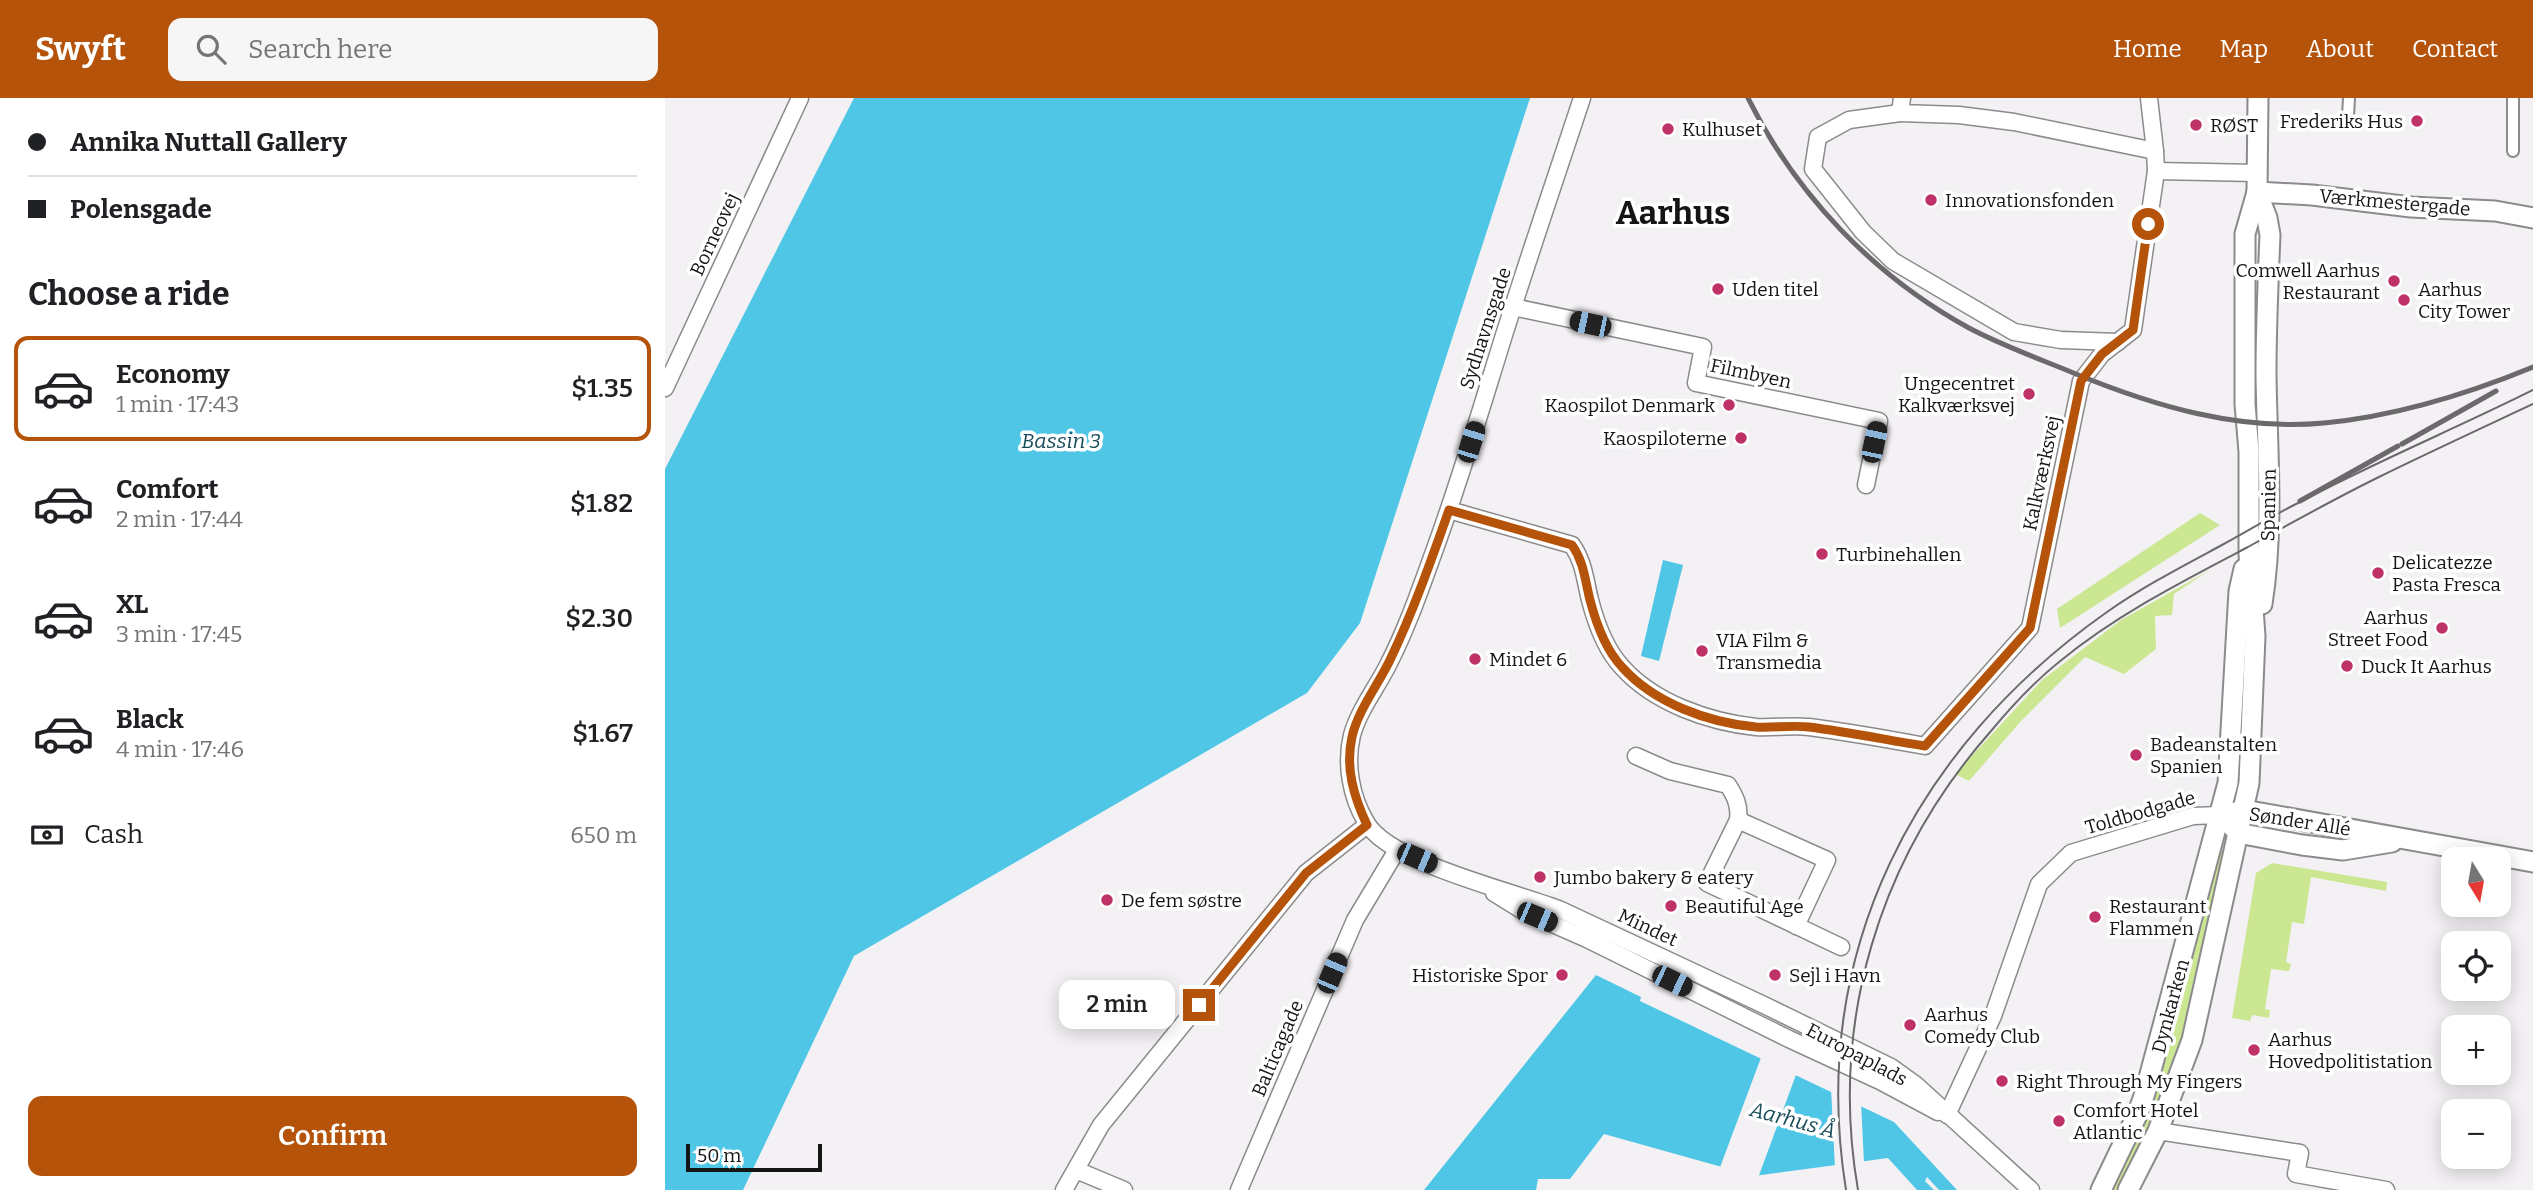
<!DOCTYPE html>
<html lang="en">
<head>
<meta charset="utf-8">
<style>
  :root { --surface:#fff; --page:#f6f6f6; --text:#202124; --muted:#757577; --line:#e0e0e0; --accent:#b45309 }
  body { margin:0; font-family:Bitter,serif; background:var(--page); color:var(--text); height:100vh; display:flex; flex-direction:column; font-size:26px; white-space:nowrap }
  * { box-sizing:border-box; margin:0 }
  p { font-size:23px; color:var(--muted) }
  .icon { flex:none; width:38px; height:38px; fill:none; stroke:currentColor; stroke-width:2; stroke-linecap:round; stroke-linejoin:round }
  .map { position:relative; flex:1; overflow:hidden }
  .panel { display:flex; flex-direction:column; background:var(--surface); width:665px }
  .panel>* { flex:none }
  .hud { display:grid; align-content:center; height:154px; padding:0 28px; background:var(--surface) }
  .needle { width:46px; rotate:169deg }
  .buttons { position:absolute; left:1776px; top:749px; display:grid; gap:14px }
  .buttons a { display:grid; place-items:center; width:70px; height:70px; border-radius:14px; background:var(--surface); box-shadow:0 4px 18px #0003; font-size:35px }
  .scale { position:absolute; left:21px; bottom:18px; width:136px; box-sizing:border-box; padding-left:7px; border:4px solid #161516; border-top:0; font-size:19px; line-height:24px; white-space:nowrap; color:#161516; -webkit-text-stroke:5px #fff; paint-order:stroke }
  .end { position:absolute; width:32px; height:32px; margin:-16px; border:9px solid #b45309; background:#fff; box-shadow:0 0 0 4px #fff }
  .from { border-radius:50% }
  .bubble { position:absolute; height:49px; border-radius:14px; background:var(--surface); box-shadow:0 4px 18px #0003; font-size:23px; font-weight:600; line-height:49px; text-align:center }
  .car { position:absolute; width:21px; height:42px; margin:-21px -10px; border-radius:9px; box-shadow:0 0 5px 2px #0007; background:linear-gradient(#222 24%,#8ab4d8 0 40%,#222 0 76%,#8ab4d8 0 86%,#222 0) }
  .hud b { display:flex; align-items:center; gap:24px; height:66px; font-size:26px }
  .hud b+b { border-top:2px solid var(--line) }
  .hud i { width:18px; height:18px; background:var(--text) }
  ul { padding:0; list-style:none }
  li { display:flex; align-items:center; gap:21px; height:105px; margin:0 14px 10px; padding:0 14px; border:4px solid transparent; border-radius:14px }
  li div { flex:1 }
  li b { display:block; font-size:26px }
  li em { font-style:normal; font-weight:600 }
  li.on { border-color:var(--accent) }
  li>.icon { width:63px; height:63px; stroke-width:1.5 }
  h2 { padding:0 28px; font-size:32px; line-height:84px }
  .pay { display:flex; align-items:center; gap:18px; height:77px; padding:0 28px; font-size:26px }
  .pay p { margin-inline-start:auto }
  .button { display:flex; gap:14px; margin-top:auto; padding:14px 28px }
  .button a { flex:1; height:80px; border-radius:14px; background:var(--accent); color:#fff; font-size:28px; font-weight:600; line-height:80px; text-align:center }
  header { display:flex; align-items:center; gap:42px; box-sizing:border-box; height:98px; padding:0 35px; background:var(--accent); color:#fff }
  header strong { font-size:33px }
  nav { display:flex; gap:38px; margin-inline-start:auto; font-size:24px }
  .search { width:490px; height:63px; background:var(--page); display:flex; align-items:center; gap:18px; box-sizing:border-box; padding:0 24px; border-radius:14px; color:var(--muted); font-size:26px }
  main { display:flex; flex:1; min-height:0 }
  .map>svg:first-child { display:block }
  .green { fill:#cbe792 }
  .water { fill:#4fc6e5 }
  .pier { fill:#f4f1f5 }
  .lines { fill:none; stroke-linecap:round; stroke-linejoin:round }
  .pedestrian-casing { stroke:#8c8a8d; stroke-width:14 }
  .minor-casing { stroke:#8c8a8d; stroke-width:19 }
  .tertiary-casing { stroke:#8c8a8d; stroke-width:23 }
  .pedestrian { stroke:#fff; stroke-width:10 }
  .minor { stroke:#fff; stroke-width:16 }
  .tertiary { stroke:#fff; stroke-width:19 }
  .tram { stroke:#6b696b; stroke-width:2 }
  .rail { stroke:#6b696b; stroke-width:5 }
  .route { stroke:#b45309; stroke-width:9 }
  .poi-dot { fill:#be3268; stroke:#fff; stroke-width:2.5 }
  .labels { text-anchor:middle; stroke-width:7; stroke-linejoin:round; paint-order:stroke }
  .poi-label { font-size:19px; fill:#161516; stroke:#fff; text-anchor:start }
  .street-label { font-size:19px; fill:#161516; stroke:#fff }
  .water-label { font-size:21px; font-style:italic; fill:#194c59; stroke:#fff }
  .town-label { font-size:33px; font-weight:bold; fill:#161516; stroke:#fff }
</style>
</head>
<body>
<header>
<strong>Swyft</strong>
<div class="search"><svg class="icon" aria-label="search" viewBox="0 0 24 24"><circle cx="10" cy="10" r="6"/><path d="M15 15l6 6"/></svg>Search here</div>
<nav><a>Home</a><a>Map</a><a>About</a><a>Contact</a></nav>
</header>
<main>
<section class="panel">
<div class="hud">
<b><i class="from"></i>Annika Nuttall Gallery</b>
<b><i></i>Polensgade</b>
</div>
<h2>Choose a ride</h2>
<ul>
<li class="on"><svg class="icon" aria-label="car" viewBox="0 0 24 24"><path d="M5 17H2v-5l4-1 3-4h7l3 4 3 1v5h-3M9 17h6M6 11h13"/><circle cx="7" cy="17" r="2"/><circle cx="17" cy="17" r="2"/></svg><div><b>Economy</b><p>1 min · 17:43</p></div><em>$1.35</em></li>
<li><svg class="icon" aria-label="car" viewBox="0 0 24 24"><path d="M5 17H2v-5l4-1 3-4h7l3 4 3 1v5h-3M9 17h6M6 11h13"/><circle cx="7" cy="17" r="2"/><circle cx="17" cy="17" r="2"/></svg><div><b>Comfort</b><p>2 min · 17:44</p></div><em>$1.82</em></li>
<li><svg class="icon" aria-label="car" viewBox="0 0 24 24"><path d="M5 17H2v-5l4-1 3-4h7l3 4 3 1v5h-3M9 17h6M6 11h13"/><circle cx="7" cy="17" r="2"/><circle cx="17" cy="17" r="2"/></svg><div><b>XL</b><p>3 min · 17:45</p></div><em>$2.30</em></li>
<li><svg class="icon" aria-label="car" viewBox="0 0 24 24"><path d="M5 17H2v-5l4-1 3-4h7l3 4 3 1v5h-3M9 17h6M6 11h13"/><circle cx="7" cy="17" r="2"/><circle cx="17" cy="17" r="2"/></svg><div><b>Black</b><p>4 min · 17:46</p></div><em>$1.67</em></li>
</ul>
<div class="pay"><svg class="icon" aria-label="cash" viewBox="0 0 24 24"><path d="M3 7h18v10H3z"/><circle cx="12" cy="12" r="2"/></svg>Cash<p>650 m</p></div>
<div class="button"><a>Confirm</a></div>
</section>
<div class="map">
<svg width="1868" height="1092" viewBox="0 0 1868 1092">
  <rect width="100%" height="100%" fill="#f4f1f5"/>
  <g class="green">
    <polygon points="1535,415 1555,427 1395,530 1392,511"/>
    <polygon points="1545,472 1509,496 1507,517 1490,518 1491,551 1459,576 1420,559 1356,623 1304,683 1290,676 1377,582 1456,522"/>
    <polygon points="1558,752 1517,941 1492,1017 1455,1092 1447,1092 1469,1050 1497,974 1551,758"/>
    <polygon points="1607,765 1722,784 1721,793 1646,779 1639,826 1627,824 1621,864 1626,866 1624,873 1606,871 1600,911 1605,912 1604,920 1587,917 1585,923 1567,920 1591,775"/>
  </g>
  <g class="water">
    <polygon points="189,0 865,0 695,525 642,595 189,858 78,1092 0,1092 0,371"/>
    <polygon points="998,462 1018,467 994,563 976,558"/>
    <polygon points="931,877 976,899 975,903 1229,1024 1292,1092 1274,1092 1262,1079 1260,1083 1269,1092 1252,1092 1223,1060 1089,1078 939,1036 905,1081 873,1081 871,1092 759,1092"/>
  </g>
  <g class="pier">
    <polygon points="1097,957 1132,974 1093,1080 1087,1081 1054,1072"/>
    <polygon points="1166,990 1196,1004 1199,1065 1170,1070"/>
  </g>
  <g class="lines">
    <defs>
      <g id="pedestrian">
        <polyline points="1683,18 1684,0"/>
        <polyline points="1848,53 1848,0"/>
      </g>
      <g id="minor">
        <path d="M917,0C891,79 864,158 839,237C816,311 794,386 767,459C754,495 741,532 723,567C712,589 694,612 687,637C680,666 686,699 701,724C723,765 851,794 896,812L1099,907L1226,969L1251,987L1366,1092"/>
        <polyline points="1484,0 1490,53"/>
        <polyline points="1235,15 1184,22 1153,39 1148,71 1198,134 1228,163 1349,234 1396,242 1453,244"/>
        <polyline points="1491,73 1592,75"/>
        <polyline points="848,209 1038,249 1031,285 1214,323 1201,387"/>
        <polyline points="0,290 135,0"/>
        <path d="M784,412L907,447C919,464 920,482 925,502C931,525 940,551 957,569C989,605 1044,624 1091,629C1108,630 1127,627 1144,629C1183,634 1222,641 1260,648L1365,530L1416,283L1437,256L1468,232L1491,73L1490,53L1349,24L1294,17L1235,15L1237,0"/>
        <path d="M971,658L1005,673L1063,687C1070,698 1075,708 1073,722L1042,785L1176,849"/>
        <polyline points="1073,722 1162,762 1131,828"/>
        <polyline points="829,795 858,813 922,841 1124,941 1215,983 1273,1014"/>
        <polyline points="1282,1017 1328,918 1374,786 1406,755 1528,718 1555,717"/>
        <polyline points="1493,1033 1635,1055 1631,1076 1721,1092"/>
        <polyline points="411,1072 459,1092"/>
        <polyline points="399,1092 436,1027 641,775 702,727"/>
        <polyline points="574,1092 690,822 732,752"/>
      </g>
      <g id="tertiary">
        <path d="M1592,94L1602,120L1605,137C1603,183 1601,230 1601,276C1602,353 1609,430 1597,506"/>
        <polyline points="1592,94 1647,97 1746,109 1830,113 1868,120"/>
        <polyline points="1567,715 1579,712 1868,764"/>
        <polyline points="1566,727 1573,735 1637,747 1678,752 1727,744"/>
        <polyline points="1436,1092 1473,1015 1480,995 1563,685 1574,493 1579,471"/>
        <polyline points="1463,1092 1493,1033 1527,942 1584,685 1590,538 1584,456 1584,354 1580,306 1580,136 1592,94 1593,0"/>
      </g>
    </defs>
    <use href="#pedestrian" class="pedestrian-casing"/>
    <use href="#minor" class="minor-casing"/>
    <use href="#tertiary" class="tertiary-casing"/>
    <use href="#pedestrian" class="pedestrian"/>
    <use href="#minor" class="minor"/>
    <use href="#tertiary" class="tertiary"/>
    <g class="tram">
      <path d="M1181,1092C1143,855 1249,650 1442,514C1479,488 1518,468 1557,447C1583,433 1607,418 1633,405C1710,364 1790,331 1868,292"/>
      <path d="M1193,1092C1164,924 1214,760 1326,633C1346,609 1369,584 1394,564C1451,517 1518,483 1583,449C1626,425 1669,401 1714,379C1765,354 1817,330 1868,306"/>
    </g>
    <g class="rail">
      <path d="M1083,0C1131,97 1209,178 1304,230C1338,248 1375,261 1411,276C1489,308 1573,333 1659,325C1732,318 1800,297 1868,269"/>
      <polyline points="1737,346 1831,293"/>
      <polyline points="1635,403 1733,348"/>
    </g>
  </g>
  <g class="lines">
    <path class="route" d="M534,907L641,775L702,727C689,699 680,670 687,639C693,612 713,587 725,562C748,514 766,463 784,412L907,447C919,464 920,482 925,502C931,525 940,551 957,569C989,605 1044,625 1091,629C1108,630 1127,627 1144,629C1183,634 1222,642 1260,648L1365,530L1416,283L1437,256L1468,232L1483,126"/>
  </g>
  <g class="poi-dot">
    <circle cx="1752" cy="23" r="7"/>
    <circle cx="1531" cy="27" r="7"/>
    <circle cx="1003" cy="31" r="7"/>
    <circle cx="1266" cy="102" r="7"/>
    <circle cx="1729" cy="183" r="7"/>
    <circle cx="1053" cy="191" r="7"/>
    <circle cx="1739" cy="202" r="7"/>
    <circle cx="1364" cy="296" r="7"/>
    <circle cx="1064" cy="307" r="7"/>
    <circle cx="1076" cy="340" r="7"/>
    <circle cx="1157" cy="456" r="7"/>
    <circle cx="1713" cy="475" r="7"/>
    <circle cx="1777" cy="530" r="7"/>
    <circle cx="1037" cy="553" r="7"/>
    <circle cx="810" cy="561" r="7"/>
    <circle cx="1682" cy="568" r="7"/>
    <circle cx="1471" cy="657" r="7"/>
    <circle cx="875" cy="779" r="7"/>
    <circle cx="442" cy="802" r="7"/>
    <circle cx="1006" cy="808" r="7"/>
    <circle cx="1430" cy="819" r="7"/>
    <circle cx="897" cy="877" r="7"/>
    <circle cx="1110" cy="877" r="7"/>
    <circle cx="1245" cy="927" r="7"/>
    <circle cx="1589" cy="952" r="7"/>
    <circle cx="1337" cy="983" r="7"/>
    <circle cx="1394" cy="1023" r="7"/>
  </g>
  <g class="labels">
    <g class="poi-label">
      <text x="1738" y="30" text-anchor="end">Frederiks Hus</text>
      <text x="1545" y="34">RØST</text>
      <text x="1017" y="38">Kulhuset</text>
      <text x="1280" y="109">Innovationsfonden</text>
      <text x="1715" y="179" text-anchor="end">Comwell Aarhus<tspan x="1715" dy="22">Restaurant</tspan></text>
      <text x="1067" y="198">Uden titel</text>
      <text x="1753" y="198">Aarhus<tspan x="1753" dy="22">City Tower</tspan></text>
      <text x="1350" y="292" text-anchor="end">Ungecentret<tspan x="1350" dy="22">Kalkværksvej</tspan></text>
      <text x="1050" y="314" text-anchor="end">Kaospilot Denmark</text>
      <text x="1062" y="347" text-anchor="end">Kaospiloterne</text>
      <text x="1171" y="463">Turbinehallen</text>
      <text x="1727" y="471">Delicatezze<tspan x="1727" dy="22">Pasta Fresca</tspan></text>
      <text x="1763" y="526" text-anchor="end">Aarhus<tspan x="1763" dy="22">Street Food</tspan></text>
      <text x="1051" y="549">VIA Film &amp;<tspan x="1051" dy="22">Transmedia</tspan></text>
      <text x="824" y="568">Mindet 6</text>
      <text x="1696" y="575">Duck It Aarhus</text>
      <text x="1485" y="653">Badeanstalten<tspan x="1485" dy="22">Spanien</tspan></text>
      <text x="889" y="786">Jumbo bakery &amp; eatery</text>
      <text x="456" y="809">De fem søstre</text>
      <text x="1020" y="815">Beautiful Age</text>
      <text x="1444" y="815">Restaurant<tspan x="1444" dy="22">Flammen</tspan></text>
      <text x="883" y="884" text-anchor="end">Historiske Spor</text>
      <text x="1124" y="884">Sejl i Havn</text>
      <text x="1259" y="923">Aarhus<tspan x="1259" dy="22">Comedy Club</tspan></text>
      <text x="1603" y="948">Aarhus<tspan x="1603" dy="22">Hovedpolitistation</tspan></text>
      <text x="1351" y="990">Right Through My Fingers</text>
      <text x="1408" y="1019">Comfort Hotel<tspan x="1408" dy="22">Atlantic</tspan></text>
    </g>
    <g class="street-label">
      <text transform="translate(1730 104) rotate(5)" y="7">Værkmestergade</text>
      <text transform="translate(49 136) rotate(-65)" y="7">Borneovej</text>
      <text transform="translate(820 230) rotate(-72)" y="7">Sydhavnsgade</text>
      <text transform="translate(1086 275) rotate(12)" y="7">Filmbyen</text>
      <text transform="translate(1376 375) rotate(-78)" y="7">Kalkværksvej</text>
      <text transform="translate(1603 407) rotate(-89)" y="7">Spanien</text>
      <text transform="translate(1475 714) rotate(-16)" y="7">Toldbodgade</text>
      <text transform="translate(1635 723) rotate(9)" y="7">Sønder Allé</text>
      <text transform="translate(983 829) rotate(25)" y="7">Mindet</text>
      <text transform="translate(1505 908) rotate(-75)" y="7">Dynkarken</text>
      <text transform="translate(612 950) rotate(-67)" y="7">Balticagade</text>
      <text transform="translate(1192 956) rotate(28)" y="7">Europaplads</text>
    </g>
    <g class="water-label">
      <text x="396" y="350">Bassin 3</text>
      <text transform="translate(1128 1022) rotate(15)" y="7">Aarhus Å</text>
    </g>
    <g class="town-label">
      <text x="1008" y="126">Aarhus</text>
    </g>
  </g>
</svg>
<div class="buttons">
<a><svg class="needle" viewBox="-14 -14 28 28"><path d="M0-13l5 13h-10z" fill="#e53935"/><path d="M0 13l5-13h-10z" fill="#757577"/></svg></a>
<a><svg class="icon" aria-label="locate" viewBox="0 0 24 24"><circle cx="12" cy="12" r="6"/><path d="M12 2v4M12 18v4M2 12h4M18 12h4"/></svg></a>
<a>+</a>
<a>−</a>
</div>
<div class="scale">50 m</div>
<i class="end from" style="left:1483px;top:126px"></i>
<i class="end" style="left:534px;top:907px"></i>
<div class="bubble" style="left:394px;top:882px;width:116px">2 min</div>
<i class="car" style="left:925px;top:226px;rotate:282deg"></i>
<i class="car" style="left:806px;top:344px;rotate:17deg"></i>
<i class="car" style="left:1209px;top:344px;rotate:12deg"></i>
<i class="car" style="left:752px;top:760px;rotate:113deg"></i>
<i class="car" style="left:872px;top:819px;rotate:113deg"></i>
<i class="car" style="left:667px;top:875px;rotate:23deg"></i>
<i class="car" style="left:1007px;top:883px;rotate:116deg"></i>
</div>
</main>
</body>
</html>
